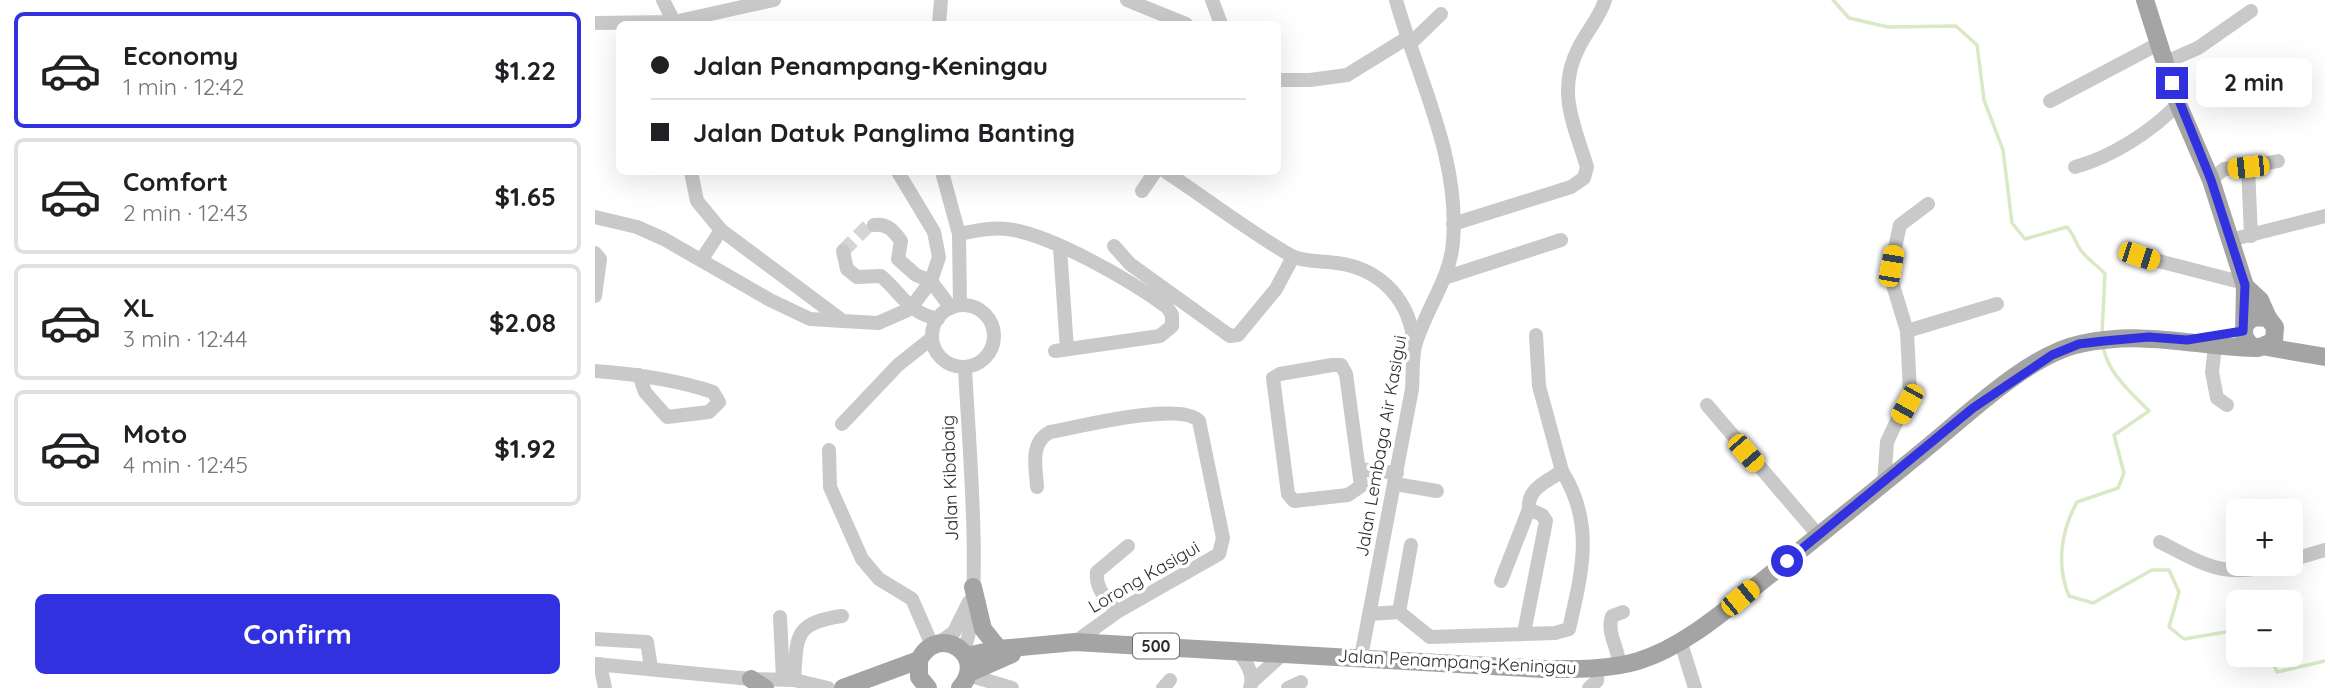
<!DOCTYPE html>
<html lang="en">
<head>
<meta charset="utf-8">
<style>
  :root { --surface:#fff; --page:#f6f6f6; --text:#202124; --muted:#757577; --line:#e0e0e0; --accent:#3131e0 }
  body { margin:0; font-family:Quicksand,sans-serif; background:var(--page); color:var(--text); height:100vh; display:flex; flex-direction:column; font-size:26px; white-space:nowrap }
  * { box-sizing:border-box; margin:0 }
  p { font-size:23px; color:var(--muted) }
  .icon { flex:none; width:38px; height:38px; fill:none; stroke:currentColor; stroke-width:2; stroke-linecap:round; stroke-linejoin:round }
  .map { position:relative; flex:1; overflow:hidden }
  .panel { display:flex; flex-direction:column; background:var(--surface); width:595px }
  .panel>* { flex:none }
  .hud { position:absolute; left:21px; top:21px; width:665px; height:154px; border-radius:10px; box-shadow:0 7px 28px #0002; display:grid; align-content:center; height:154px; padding:0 35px; background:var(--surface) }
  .buttons { position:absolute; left:1631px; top:499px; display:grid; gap:14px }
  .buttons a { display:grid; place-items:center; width:77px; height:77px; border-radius:10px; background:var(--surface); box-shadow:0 7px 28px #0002; font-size:35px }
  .end { position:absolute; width:32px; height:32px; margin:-16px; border:9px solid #3131e0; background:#fff; box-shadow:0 0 0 4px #fff }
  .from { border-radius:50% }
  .bubble { position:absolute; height:49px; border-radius:10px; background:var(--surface); box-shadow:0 7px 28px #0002; font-size:23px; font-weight:800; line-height:49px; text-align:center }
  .car { position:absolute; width:21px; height:42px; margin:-21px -10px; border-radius:9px; box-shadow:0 0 5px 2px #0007; background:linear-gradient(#f5c518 24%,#345 0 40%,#f5c518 0 76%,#345 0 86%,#f5c518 0) }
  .hud b { display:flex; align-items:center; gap:24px; height:66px; font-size:26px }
  .hud b+b { border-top:2px solid var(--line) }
  .hud i { width:18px; height:18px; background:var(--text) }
  ul { padding:12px 0 0; list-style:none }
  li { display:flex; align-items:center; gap:21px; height:116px; margin:0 14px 10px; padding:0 21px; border:4px solid var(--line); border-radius:10px }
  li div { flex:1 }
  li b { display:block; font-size:26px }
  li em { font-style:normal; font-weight:800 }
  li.current { border-color:var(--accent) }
  li>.icon { width:63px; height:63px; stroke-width:1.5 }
  .action { display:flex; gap:14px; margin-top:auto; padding:14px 35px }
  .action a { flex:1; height:80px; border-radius:10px; background:var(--accent); color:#fff; font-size:28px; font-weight:800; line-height:80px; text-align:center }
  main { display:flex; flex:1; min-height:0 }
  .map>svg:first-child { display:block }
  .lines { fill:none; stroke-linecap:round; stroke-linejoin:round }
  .stream { stroke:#d9e9c5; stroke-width:3.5 }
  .minor-tunnel { stroke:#d5d5d5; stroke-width:14; stroke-dasharray:14 7; stroke-linecap:butt }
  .minor { stroke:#c9c9c9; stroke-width:14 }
  .major { stroke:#a4a4a4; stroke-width:18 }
  .route { stroke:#3131e0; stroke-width:9 }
  .labels { text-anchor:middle; stroke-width:7; stroke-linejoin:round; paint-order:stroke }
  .shield { fill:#fff; stroke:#6b6b6b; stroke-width:2 }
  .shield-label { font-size:16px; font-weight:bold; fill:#2c2c2c }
  .street-label { font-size:18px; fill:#2c2c2c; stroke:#fff }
</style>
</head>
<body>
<main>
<section class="panel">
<ul>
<li class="current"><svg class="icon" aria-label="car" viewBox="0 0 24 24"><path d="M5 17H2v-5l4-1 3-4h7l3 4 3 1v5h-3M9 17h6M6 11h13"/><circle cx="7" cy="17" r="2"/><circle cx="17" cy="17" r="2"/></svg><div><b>Economy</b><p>1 min · 12:42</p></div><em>$1.22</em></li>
<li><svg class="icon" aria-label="car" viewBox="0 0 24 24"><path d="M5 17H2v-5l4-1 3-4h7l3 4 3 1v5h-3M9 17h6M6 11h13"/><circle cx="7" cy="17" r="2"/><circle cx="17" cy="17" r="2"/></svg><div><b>Comfort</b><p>2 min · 12:43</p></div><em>$1.65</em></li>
<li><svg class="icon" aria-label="car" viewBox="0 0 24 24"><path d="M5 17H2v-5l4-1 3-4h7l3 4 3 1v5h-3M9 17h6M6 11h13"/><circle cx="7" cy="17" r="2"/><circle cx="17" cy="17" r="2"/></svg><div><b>XL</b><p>3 min · 12:44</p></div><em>$2.08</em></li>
<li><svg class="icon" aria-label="car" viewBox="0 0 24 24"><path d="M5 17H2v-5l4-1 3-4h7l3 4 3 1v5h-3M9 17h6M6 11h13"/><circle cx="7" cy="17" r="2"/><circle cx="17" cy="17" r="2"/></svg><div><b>Moto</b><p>4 min · 12:45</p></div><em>$1.92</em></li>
</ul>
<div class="action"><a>Confirm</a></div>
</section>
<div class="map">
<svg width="1730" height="688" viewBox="0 0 1730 688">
  <rect width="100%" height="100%" fill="#fff"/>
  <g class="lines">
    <g class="stream">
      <path d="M1238,0L1254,18L1293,27L1361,26L1382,45L1389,100L1408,150L1417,223L1430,239L1472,227C1480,235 1481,246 1488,253C1495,261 1503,266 1510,274L1507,334"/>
      <path d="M1508,345C1511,372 1537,393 1554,411L1519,435L1529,473L1523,488L1482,502C1466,531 1461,565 1474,596L1498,603L1557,570H1574L1584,592L1574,627L1589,639L1643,630"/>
      <polyline points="1674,654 1682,672 1730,661"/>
    </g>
    <polyline class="minor-tunnel" points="248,251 273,226 279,225"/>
    <g class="minor">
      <polyline points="68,0 79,22"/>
      <polyline points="532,0 591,24"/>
      <polyline points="617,0 626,24"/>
      <polyline points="0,23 79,22 179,0"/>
      <polyline points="344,24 346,0"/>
      <polyline points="816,43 846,14"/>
      <polyline points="1571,62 1603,48 1656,11"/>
      <polyline points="682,80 715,80 752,75 812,38"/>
      <polyline points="1455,101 1565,43"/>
      <path d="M1480,167C1517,157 1557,131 1583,104"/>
      <polyline points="1653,167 1683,161"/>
      <polyline points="96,172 102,201 126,230 248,321 283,323 315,309 336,281 344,257 339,232 303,172"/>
      <polyline points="347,172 364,234 365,305"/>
      <path d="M571,172C612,199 652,230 695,255C707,262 728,261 742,263C787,269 815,301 819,344"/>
      <polyline points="1616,180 1629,169 1653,167 1656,236"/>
      <polyline points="547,191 560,172"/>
      <polyline points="0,217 42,227 69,239 175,300 215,319 248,321"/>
      <path d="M858,224L976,187L989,178L992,167C979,124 961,91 984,47C992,31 1005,17 1010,0"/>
      <path d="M279,225C292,223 299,231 306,241L303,259L321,275L336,281L356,308"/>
      <path d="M364,234C379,231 396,227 412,229C456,234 536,281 572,307L577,315V326L565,336L460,351"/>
      <polyline points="1635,240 1730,216"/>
      <polyline points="519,246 535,264 635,336 643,335 681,289 698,257"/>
      <polyline points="465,248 472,349"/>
      <path d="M248,251L252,269L262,277L286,276C308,295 313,313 343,319"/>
      <polyline points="0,253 5,259 0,296"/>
      <polyline points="1544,256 1649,283"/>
      <polyline points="107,259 126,230"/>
      <polyline points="849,278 966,240"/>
      <circle cx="368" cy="336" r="31"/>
      <polyline points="1312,331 1402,304"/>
      <polyline points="1620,346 1617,372 1622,398 1632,405"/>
      <polygon points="737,365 746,365 751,374 766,486 753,495 699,501 693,494 678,378 685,374"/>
      <path d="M0,371C40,374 79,379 118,392L124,402L114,412L72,417L50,392L44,375"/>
      <polyline points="1112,405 1224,536"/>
      <polyline points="247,424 303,365 337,338"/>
      <polyline points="234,450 235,487 267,559 284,579 317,599 337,645"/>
      <polyline points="764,469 802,473"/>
      <polyline points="1289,483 1292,442 1315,393 1312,331 1297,282 1296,266 1305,225 1333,204"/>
      <polyline points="800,484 842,491"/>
      <path d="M442,487C441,467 434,443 455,432C484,427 585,401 604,421L628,538L624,554L522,612L480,642"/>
      <path d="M1565,542C1612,566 1629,579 1682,564"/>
      <polyline points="1696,560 1730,550"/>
      <polyline points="906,581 934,509"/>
      <path d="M522,612C512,599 500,589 502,572L533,546"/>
      <polyline points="804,612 816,545"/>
      <path d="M774,614L804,612L835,637L960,633L974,629C987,572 1000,524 967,471"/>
      <polyline points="185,617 188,679"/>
      <path d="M929,633L951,521L947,515L934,509C932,488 952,482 967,471L944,386L941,335"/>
      <polyline points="0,639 52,642 56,668"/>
      <polyline points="1085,640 1100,688"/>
      <polyline points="344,643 359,632 374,602"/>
      <path d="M368,651C390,613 372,421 370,367"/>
      <path d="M643,651C651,662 660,674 655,688"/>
      <path d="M766,657L817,389C818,375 817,359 820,346C830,310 855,280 858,242C865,157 823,79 801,0"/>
      <polyline points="0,664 156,679 199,680 233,688"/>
      <polyline points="5,664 10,688"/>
      <path d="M1024,665C1024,647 1011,634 1017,616L1028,612"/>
      <polyline points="373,675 417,688"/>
      <path d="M199,680C202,635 199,623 247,616"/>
      <polyline points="658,681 689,653"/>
      <polyline points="568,688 575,680"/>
      <polyline points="693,688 706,682"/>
      <polyline points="994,688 1002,681 1003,667"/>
    </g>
    <g class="major">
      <polyline points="1550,0 1583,104 1616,180 1650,286 1649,336 1655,345 1663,348 1679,341 1680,327 1673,318 1658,317 1651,324"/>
      <polyline points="1650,286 1665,300 1673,318"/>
      <polyline points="1672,347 1730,357"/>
      <polyline points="378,587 388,629 404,649"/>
      <path d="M371,656L404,649L480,642L948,669C979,669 1013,670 1043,661C1092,646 1136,605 1176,574C1235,526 1295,479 1353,430C1387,401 1441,353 1485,344C1549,330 1598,346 1659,348"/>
      <polyline points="374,673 417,654"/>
      <polyline points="156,679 170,688"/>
      <polyline points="248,688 324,660"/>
      <path d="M333,688L324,677V660C343,622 394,655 365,688"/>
    </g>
  </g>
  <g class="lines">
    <polyline class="route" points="1192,561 1378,408 1457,355 1484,344 1509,341 1554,337 1592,340 1648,331 1650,285 1616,180 1577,83"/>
  </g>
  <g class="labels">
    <rect class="shield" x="538" y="633.5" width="46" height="25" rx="5"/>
    <g class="shield-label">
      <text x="561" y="652">500</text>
    </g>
    <g class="street-label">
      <text transform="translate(786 446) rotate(-80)" y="6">Jalan Lembaga Air Kasigui</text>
      <text transform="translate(355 478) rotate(-92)" y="6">Jalan Kibabaig</text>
      <text transform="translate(549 577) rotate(-30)" y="6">Lorong Kasigui</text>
      <text transform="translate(862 662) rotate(3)" y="6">Jalan Penampang-Keningau</text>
    </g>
  </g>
</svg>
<div class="buttons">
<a>+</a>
<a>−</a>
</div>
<i class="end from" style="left:1192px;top:561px"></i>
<i class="end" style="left:1577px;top:83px"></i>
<div class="bubble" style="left:1601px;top:58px;width:116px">2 min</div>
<i class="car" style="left:1653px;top:167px;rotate:264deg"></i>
<i class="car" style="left:1544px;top:256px;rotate:108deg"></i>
<i class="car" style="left:1296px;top:266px;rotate:10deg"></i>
<i class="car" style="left:1312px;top:404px;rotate:209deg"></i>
<i class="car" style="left:1151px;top:453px;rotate:139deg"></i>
<i class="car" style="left:1145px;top:598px;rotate:51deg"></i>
<div class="hud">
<b><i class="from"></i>Jalan Penampang-Keningau</b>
<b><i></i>Jalan Datuk Panglima Banting</b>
</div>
</div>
</main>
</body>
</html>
